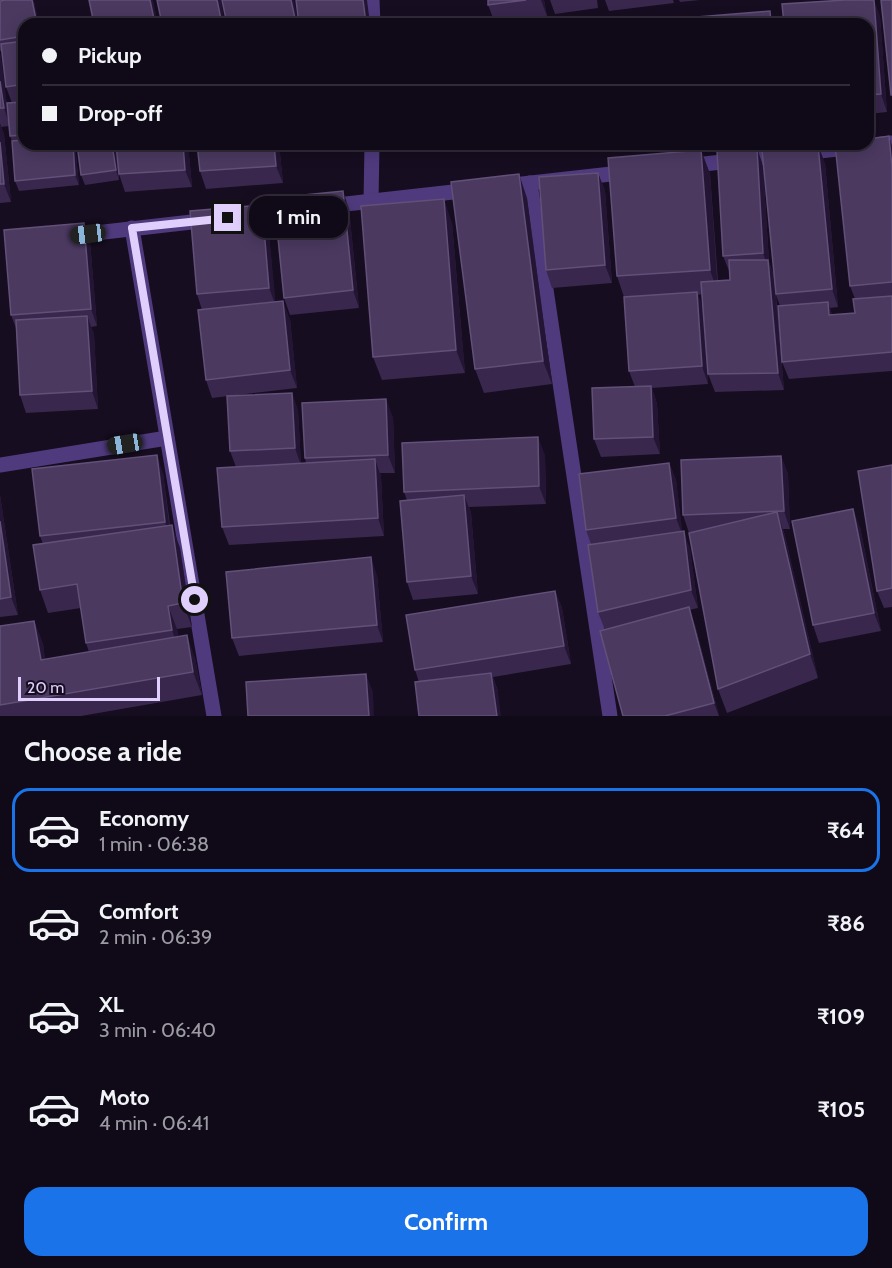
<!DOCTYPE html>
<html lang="en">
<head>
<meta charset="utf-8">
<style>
  :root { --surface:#100a18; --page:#1e1825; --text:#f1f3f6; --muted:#9c9aa2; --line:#302b37; --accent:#1a73e8 }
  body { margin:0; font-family:Cabin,sans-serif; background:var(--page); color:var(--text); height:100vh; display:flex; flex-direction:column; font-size:22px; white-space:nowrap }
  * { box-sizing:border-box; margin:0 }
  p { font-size:20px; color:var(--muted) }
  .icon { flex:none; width:33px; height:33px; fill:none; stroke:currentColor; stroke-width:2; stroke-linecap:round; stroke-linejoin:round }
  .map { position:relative; height:716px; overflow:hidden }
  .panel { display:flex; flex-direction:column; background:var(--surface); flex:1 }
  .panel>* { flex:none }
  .top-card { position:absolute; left:18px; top:18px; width:856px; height:132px; border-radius:18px; box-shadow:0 3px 15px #0003,0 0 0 2px var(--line); display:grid; align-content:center; height:132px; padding:0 24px; background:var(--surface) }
  .scale { position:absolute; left:18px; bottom:15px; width:142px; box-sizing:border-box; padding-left:6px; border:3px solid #e0cefd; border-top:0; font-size:16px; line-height:21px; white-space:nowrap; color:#e0cefd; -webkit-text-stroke:4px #160d20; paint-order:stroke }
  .end { position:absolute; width:27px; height:27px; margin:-14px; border:8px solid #e0cefd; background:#111; box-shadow:0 0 0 3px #111 }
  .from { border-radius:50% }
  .bubble { position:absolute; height:42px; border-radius:18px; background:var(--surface); box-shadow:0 3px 15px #0003,0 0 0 2px var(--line); font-size:20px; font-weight:700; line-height:42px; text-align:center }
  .car { position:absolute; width:18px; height:36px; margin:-18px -9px; border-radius:8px; box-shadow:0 0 4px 2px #0007; background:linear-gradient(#222 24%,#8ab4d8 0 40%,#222 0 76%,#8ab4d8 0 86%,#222 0) }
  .top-card b { display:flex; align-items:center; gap:21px; height:57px; font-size:22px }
  .top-card b+b { border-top:2px solid var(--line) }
  .top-card i { width:15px; height:15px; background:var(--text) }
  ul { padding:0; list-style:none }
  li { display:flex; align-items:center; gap:18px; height:84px; margin:0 12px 9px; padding:0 12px; border:3px solid transparent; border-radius:18px }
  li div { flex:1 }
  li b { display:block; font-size:22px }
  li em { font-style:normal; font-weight:700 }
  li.current { border-color:var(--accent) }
  li>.icon { width:54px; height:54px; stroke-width:1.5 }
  h2 { padding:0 24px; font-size:27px; line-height:72px }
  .action { display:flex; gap:12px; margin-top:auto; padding:12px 24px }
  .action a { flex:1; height:69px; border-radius:18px; background:var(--accent); color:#fff; font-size:24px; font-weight:700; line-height:69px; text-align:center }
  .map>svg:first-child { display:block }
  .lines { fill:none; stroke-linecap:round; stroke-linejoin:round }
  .minor { stroke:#4f3a7d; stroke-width:15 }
  .wall { fill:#39274d; fill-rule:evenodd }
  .shaded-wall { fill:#231533 }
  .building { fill:#4b3960; stroke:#625079; stroke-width:1.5 }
  .route { stroke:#e0cefd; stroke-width:8 }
</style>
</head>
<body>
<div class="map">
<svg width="892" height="716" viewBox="0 0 892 716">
  <rect width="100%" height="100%" fill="#160d20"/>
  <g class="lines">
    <g class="minor">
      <polyline points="372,0 373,24"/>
      <polyline points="686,166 892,143"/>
      <polyline points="530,183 610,716"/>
      <polyline points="504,186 629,172"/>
      <polyline points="371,202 372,144"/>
      <polyline points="328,206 471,190"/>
      <polyline points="244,216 295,210"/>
      <polyline points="132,228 214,716"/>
      <polyline points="69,236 209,220"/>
      <polyline points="0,465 167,438"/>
    </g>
  </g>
  <g class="wall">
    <polygon points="5,0 33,0 35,5 24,24 24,144 75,145 79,185 19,191 15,181 12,141 10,136 9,126 1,127 4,134 11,202 0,203 0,54 7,106 12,103 6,87 2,51 0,51 0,1"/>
    <polygon points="488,0 544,0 547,16 495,23 488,5"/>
    <polygon points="550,0 597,0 598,8 555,14"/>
    <polygon points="605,0 673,0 674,3 609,11"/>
    <polygon points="679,0 700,0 680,2"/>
    <polygon points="880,16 887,112 868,114 868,24"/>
    <path d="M889,136L892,146V371L789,379L782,362L780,306L776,295L784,390L715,392L708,374L706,344L708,384L652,388L657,404L660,454L601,457L594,439L635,387L629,371L624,297L617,276L701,150L710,174L718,281L730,280V273L723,256L757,148L763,166L769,262L774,276L825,163L838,307L830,308L832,315L855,313V299L850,286ZM702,294L703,308L698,295Z"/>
    <polygon points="77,144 115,144 119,174 116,144 188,144 192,187 125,192 119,174 119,180 85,185 81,175"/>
    <polygon points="279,144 283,183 206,189 200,171"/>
    <polygon points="598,173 605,191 612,283 552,288 546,270"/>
    <polygon points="527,198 552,384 484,393 475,369"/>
    <polygon points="262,205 268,223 275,302 290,319 297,388 212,398 206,380 202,310 197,294"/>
    <polygon points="349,209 359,308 290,315 284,298"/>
    <polygon points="84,223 90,241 97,326 91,327 94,334 98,409 26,413 20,395 16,328 11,315"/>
    <polygon points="452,223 465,373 382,380 373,357"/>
    <polygon points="292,393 298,411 301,464 306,463 305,458 393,417 395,473 380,473 381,477 384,536 229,545 222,527 236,467 230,451"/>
    <polygon points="545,455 546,504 469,507 471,513 478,594 413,600 407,582 407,500 404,492"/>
    <polygon points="781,456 788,474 790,529 783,529 785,536 818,678 727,713 718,689 689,533 683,515"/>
    <polygon points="669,463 676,480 682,532 690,549 698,608 689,610 695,625 719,716 623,716 605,630 598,612 591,544 586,530"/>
    <polygon points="892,465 892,607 884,608 877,591"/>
    <polygon points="163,473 170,525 180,548 192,627 177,629 178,636 195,658 202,695 81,716 0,716 0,626 34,621 43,644 45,659 89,652 86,643 81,608 48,613 40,590 43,544 40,536"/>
    <polygon points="0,495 18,615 0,617"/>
    <polygon points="860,527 881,631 819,643 813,625"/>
    <polygon points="377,575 383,642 239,656 232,638"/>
    <polygon points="555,591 562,608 571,664 493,677 498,691 419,682 415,670"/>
  </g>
  <g class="shaded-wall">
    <polygon points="32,0 35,5 39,24 37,24"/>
    <polygon points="150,0 153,0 158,24 155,24"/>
    <polygon points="217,0 221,0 225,24 222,24"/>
    <polygon points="291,0 294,0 299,24 296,24"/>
    <polygon points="363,0 367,0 370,24 366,24 366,23"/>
    <polygon points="541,0 544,0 547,16"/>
    <polygon points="874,0 880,16 887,112 881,94"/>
    <polygon points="770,11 775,24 771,24"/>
    <polygon points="0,54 1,56 10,126 4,108 0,81"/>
    <polygon points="0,123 4,134 11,202 4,184 0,142"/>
    <polygon points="889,136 892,146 892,167"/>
    <polygon points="73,144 75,144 75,145 79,185 75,175"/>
    <polygon points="112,144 115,144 119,180 116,170"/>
    <polygon points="183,144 188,144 192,187 185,170"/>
    <polygon points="274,144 279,144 283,183 276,166"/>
    <polygon points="818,145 825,163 838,307 832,289"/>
    <polygon points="757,148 763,166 769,262 774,277 784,390 778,373 769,269 763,253"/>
    <polygon points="701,150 710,174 718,293 710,270"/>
    <polygon points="598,173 605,191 612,283 605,265"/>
    <polygon points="519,174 527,198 552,384 543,361"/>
    <polygon points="343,191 349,209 359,308 353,290"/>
    <polygon points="444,199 452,223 465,373 456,350"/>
    <polygon points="262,205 268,223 276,306 269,288"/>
    <polygon points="84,223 90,241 97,326 91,309"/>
    <polygon points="697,292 704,310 708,384 702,366"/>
    <polygon points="283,301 290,319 297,388 290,370"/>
    <polygon points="828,302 834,320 829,315"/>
    <polygon points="87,316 94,334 98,409 92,391"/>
    <polygon points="651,386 657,404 660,454 653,437"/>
    <polygon points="292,393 298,411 301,465 295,448"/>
    <polygon points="386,399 393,417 395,473 388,455"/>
    <polygon points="538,437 545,455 546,504 539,486"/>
    <polygon points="157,455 163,473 171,540 165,522"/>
    <polygon points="781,456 788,474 790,529 784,511"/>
    <polygon points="375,459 381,477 384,536 378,518"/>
    <polygon points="669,463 676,480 683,536 676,518"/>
    <polygon points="0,495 18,615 11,597 0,521"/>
    <polygon points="464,495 471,513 478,594 471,576"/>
    <polygon points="853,509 860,527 881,631 874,613"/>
    <polygon points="777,512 785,536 818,678 810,654"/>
    <polygon points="172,525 180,548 192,627 183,603"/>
    <polygon points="684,531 690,549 698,608 691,590"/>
    <polygon points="371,557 377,575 383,642 377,625"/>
    <polygon points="555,591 562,608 571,664 564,646"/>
    <polygon points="168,606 177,629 180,654 172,630"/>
    <polygon points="689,607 695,625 719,716 714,703"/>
    <polygon points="34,621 43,644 49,684 41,660"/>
    <polygon points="187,635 195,658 202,695 193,672"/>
    <polygon points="491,673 498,691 501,716 497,716"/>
    <polygon points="366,674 373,692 374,716 369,716"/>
  </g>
  <g class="building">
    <polygon points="5,0 32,0 37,24 24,24 24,36 0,40 0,1"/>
    <polygon points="89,0 150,0 155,24 94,24"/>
    <polygon points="157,0 217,0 222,24 162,24"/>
    <polygon points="222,0 291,0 296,23 227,24"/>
    <polygon points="296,0 363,0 366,23 355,24 299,24"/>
    <polygon points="488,0 526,0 488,5"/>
    <polygon points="845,0 874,0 881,94 868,95 868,24 784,24 782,4"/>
    <polygon points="881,0 892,0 892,95 891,95"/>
    <polygon points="770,11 771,24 636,24 636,22"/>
    <polygon points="24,41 24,84 6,87 1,44"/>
    <polygon points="0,81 4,108 0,108"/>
    <polygon points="24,102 24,135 10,136 7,103"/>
    <polygon points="889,136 892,167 892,282 850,286 835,144 868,144 868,139"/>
    <polygon points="24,140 24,144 73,144 75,175 15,181 12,141"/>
    <polygon points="0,142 4,184 0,184"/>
    <polygon points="77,144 112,144 116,170 81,175"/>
    <polygon points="116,144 183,144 185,170 119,174"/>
    <polygon points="197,144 274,144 276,166 200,171"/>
    <polygon points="818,145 832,289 776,294 762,150"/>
    <polygon points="757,148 763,253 723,256 717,151"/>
    <polygon points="701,150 710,270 617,276 608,158"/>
    <polygon points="598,173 605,265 546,270 539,177"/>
    <polygon points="519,174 543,361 475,369 451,182"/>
    <polygon points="343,191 353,290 284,298 274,198"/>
    <polygon points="444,199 456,350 373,357 361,206"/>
    <polygon points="262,205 269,288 197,294 190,211"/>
    <polygon points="84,223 91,309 11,315 4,230"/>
    <polygon points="729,260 768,260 778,373 708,374 701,282 730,280"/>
    <polygon points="697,292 702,366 629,371 624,297"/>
    <polygon points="892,296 892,352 782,362 778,306 828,302 829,315 855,313 853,299"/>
    <polygon points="283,301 290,370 206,380 198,310"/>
    <polygon points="87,316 92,391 20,395 16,320"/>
    <polygon points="651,386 653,437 594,439 592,388"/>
    <polygon points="292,393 295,448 230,451 227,396"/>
    <polygon points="386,399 388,455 305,458 302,403"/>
    <polygon points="538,437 539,486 404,492 402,443"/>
    <polygon points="157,455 165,522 40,536 32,469"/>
    <polygon points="781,456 784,511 683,515 681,460"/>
    <polygon points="375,459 378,518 222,527 217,468"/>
    <polygon points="669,463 676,518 586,530 579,474"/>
    <polygon points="892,465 892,588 877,591 858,471"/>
    <polygon points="464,495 471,576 407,582 400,501"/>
    <polygon points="853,509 874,613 813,625 792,521"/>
    <polygon points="777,512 810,654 718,689 689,533"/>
    <polygon points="0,521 11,597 0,599"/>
    <polygon points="172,525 183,603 168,606 172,630 86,643 77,584 40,590 33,545"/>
    <polygon points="684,531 691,590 598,612 588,545"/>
    <polygon points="371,557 377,625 232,638 226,572"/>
    <polygon points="555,591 564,646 415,670 406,615"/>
    <polygon points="689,607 714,703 665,716 623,716 600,631"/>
    <polygon points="34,621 41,660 187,635 193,672 0,705 0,626"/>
    <polygon points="491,673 497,716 419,716 415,682"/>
    <polygon points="366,674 369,716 248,716 246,682"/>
  </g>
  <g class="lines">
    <polyline class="route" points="195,600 132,228 228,218"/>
  </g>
</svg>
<div class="scale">20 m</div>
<i class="end from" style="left:195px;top:600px"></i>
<i class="end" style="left:228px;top:218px"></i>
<div class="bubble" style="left:249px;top:196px;width:99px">1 min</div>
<i class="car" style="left:88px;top:234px;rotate:263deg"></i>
<i class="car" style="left:125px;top:444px;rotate:261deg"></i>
<div class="top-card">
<b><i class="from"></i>Pickup</b>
<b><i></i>Drop-off</b>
</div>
</div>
<section class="panel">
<h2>Choose a ride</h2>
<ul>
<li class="current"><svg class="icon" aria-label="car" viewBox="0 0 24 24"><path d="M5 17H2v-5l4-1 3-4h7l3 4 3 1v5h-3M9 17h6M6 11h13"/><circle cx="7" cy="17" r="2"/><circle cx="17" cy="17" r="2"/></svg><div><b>Economy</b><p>1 min · 06:38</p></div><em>₹64</em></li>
<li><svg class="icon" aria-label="car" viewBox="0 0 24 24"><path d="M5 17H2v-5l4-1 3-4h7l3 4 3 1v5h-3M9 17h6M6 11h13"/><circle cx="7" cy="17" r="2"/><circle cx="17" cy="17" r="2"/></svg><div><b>Comfort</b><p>2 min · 06:39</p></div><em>₹86</em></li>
<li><svg class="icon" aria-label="car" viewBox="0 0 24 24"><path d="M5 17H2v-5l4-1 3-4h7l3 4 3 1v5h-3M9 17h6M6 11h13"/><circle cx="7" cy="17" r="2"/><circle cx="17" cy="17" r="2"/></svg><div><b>XL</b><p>3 min · 06:40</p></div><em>₹109</em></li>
<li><svg class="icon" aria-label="car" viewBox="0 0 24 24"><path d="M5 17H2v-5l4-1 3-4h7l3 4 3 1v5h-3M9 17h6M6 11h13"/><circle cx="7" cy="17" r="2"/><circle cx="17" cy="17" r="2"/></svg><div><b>Moto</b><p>4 min · 06:41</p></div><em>₹105</em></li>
</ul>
<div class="action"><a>Confirm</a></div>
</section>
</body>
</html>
